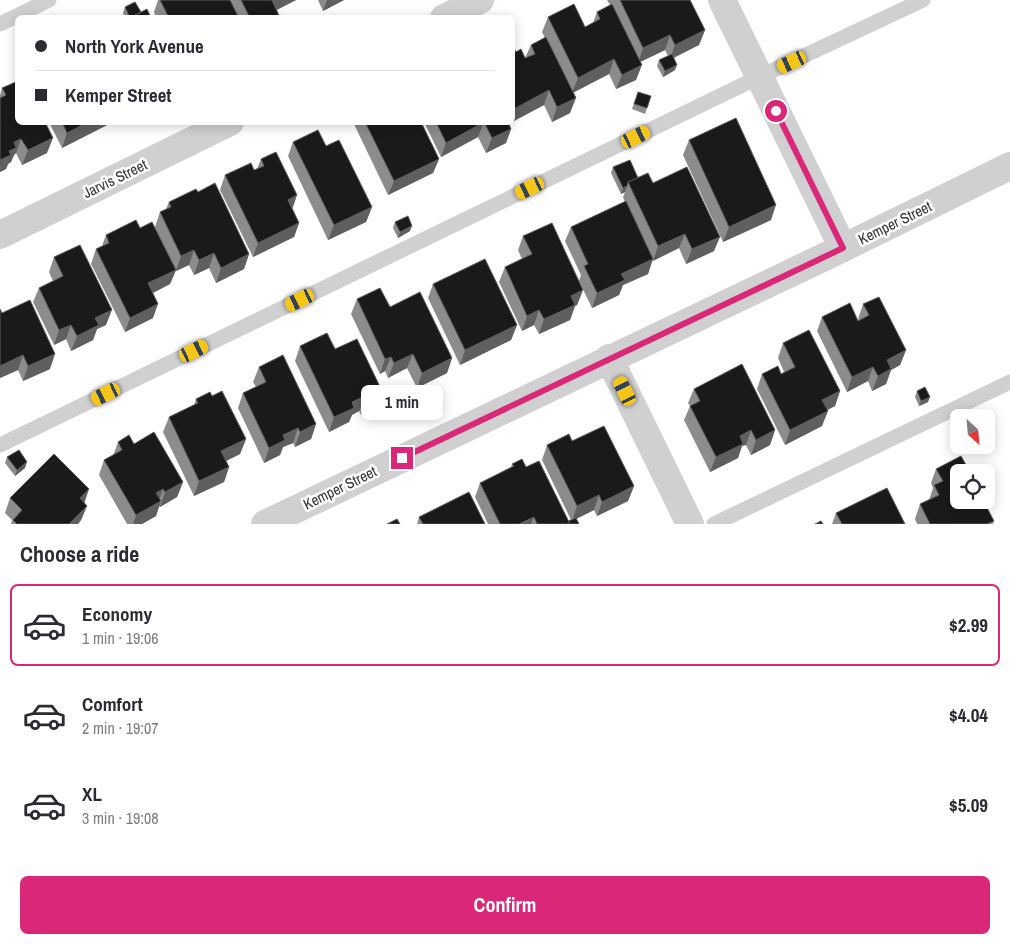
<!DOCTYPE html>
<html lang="en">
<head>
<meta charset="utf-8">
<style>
  :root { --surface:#fff; --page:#f2f2f3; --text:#2b2b33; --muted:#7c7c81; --line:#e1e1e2; --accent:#db2777 }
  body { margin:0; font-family:"Archivo Narrow",sans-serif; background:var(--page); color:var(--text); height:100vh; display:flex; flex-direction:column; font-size:19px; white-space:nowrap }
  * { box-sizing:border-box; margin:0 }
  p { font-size:16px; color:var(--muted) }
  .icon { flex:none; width:28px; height:28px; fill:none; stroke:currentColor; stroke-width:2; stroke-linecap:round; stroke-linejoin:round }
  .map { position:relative; height:524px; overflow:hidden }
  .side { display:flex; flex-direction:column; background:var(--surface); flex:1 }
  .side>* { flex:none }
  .top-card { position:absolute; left:15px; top:15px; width:500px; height:110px; border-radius:8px; box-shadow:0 2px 12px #0003; display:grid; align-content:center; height:110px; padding:0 20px; background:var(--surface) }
  .needle { width:32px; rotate:154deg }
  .controls { position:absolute; left:950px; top:409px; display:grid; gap:10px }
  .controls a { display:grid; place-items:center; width:45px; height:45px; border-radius:8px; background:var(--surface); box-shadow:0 2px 12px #0003; font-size:25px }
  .end { position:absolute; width:22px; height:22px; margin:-11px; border:6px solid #db2777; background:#fff; box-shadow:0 0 0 2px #fff }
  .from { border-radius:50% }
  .bubble { position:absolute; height:35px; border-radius:8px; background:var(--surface); box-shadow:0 2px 12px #0003; font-size:16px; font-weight:700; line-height:35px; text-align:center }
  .car { position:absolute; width:15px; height:30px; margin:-15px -8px; border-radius:6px; box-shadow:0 0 4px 1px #0007; background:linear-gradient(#f5c518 24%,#345 0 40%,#f5c518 0 76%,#345 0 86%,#f5c518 0) }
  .top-card b { display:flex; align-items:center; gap:18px; height:48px; font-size:19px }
  .top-card b+b { border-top:1px solid var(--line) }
  .top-card i { width:12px; height:12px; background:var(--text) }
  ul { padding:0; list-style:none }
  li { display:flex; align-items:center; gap:15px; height:82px; margin:0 10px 8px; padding:0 10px; border:2px solid transparent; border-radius:8px }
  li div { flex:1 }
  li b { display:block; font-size:19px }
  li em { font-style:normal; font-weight:700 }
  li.current { border-color:var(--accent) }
  li>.icon { width:45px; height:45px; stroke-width:1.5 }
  h2 { padding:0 20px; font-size:22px; line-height:60px }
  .action { display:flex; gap:10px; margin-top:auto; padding:10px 20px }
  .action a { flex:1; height:58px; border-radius:8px; background:var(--accent); color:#fff; font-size:20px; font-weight:700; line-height:58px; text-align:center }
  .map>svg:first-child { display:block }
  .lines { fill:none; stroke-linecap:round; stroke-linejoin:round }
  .lane { stroke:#d0d0d0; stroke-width:15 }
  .street { stroke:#d0d0d0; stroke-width:28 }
  .wall { fill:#8c8c8c }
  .shaded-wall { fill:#5f5f5f }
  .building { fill:#1a1a1a; stroke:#5f5f5f }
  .route { stroke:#db2777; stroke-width:6 }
  .labels { text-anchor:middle; stroke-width:5; stroke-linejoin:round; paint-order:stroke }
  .street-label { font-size:15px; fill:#333; stroke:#fff }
</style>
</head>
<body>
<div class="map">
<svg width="1010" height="524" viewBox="0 0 1010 524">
  <rect width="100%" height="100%" fill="#fff"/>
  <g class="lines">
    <g class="lane">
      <polyline points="0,24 49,0"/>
      <polyline points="0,445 759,77 923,0"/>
      <polyline points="714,524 1010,382"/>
    </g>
    <g class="street">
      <polyline points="722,0 843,248"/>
      <polyline points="444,18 480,0"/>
      <polyline points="0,235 230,122"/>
      <polyline points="609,358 690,524"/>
      <polyline points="265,524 843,248 1010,166"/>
    </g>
  </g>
  <g class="wall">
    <polygon points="158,0 296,0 277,10 280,18 156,18 154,12"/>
    <polygon points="318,0 344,0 323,11"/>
    <polygon points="607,0 690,0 705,30 699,45 674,58 675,70 663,77 657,66 659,60 668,56 665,50 640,62 636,80 616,89 609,74 573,93 570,113 552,122 544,105 512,122 512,45 516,52 525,58 531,45 545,38 542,32 548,17 585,27 593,23 597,12 610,5"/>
    <polygon points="125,7 141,12 151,18 125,18 123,13"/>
    <polygon points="2,88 47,153 22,165 16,153 14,155 11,162 8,164 6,169 0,172 0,95"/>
    <polygon points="638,92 651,96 645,114 632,109"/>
    <polygon points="49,122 110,122 109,124 62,148"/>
    <polygon points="354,122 421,122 439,159 433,173 388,195 354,124"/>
    <polygon points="424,122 512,122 509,124 511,129 506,143 486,153 478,137 441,157"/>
    <polygon points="689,140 771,220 723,242 683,155"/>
    <polygon points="293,142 326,146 372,207 366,222 328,240 288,156"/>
    <polygon points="261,159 292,208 299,223 294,237 253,257 220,190 225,175 254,170 257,169"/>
    <polygon points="613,167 653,183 714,251 686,264 679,248 652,261 648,274 623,285 619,295 592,308 579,281 581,275 565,241 571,227 625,202 623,197 625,192 621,194 611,173"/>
    <polygon points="198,192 249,254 244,269 216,283 209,268 194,275 189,265 176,271 176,270 170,284 153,293 153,318 125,332 91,264 96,249 102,246 106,235 140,228 155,227 160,212 166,209 169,202"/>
    <polygon points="395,222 410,231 398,238 393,228"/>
    <polygon points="523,236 583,290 577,305 575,306 570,320 539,334 534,325 522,331 499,282 505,267 522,259 518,250"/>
    <polygon points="54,257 106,325 97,329 93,340 71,351 66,339 54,345 33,302 39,288 53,281 49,272"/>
    <polygon points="433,284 517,325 511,340 460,365 428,298"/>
    <polygon points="357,299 390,307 452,358 447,373 417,388 407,368 388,378 385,371 380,374 351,314"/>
    <polygon points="863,304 906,350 900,365 891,370 886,384 872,391 868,381 847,392 817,331 822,317 859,320 858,319"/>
    <polygon points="0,309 2,313 50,369 23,381 18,370 0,378"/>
    <polygon points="783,343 840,391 835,406 827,410 822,426 785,445 757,389 762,374 781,374 784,372 778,358"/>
    <polygon points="300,346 335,349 377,407 361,415 359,411 352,415 349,422 329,432 295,361"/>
    <polygon points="259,367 316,424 311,439 295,447 293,443 283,447 280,455 264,463 238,408 243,393 256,387 253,382"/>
    <polygon points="694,389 775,430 770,445 751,455 746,445 742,446 738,458 710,472 684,420 690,406 688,403"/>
    <polygon points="917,391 928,402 919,406 915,397"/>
    <polygon points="212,396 246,439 240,454 226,461 229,467 224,482 194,496 163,432 169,417 194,405 196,399"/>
    <polygon points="572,441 634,486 628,501 597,516 594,510 576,519 579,524 488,524 475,497 480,483 511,467 512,464 526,467 568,521 571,520 542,460 547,445"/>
    <polygon points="118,442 134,444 183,482 177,497 160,507 159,506 156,516 142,524 127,524 99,475 104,460 113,456"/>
    <polygon points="7,457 25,468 15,476 5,463"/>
    <polygon points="936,469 994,521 993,524 917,524 915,519 920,504 929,500 933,488 931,483"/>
    <polygon points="10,498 84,503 87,506 81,520 78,524 11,524 12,520 5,513"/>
    <polygon points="836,513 905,524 832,524"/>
    <polygon points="419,517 485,524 417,524"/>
  </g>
  <g class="shaded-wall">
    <polygon points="272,0 296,0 266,15"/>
    <polygon points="327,0 344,0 323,11"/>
    <polygon points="705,30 699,45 670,59 675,45"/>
    <polygon points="670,35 665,50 638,63 643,48"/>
    <polygon points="614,59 609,74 572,93 578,78"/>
    <polygon points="642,65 636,80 616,89 622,75"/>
    <polygon points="677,65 675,70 663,77 665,71"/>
    <polygon points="549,90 544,105 512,122 512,110"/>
    <polygon points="576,98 570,113 552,122 557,107"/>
    <polygon points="88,122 110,122 109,124 62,148 67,133"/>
    <polygon points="484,122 478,137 441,157 446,143"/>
    <polygon points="511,129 506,143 486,153 492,138"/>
    <polygon points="53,138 47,153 22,165 28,150"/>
    <polygon points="21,139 16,153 14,155 11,162 8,164 6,169 0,172 0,160 14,142"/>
    <polygon points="439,159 433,173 388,195 394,181"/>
    <polygon points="627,186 625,192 621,194 623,188"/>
    <polygon points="297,195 292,210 288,200"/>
    <polygon points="776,205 771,220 723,242 729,227"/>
    <polygon points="372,207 366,222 328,240 334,225"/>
    <polygon points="299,223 294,237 253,257 258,243"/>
    <polygon points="412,226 410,231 398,238 400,232"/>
    <polygon points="685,234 679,248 653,261 658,246"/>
    <polygon points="720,237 714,251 686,264 692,249"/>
    <polygon points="194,250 189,265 176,271 181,256"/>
    <polygon points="214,253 209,268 194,275 199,260"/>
    <polygon points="249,254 244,269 216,283 221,268"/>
    <polygon points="653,259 648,274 623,285 619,295 592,308 597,293 621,274"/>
    <polygon points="176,270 170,284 143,298 148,283"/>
    <polygon points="583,290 577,305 575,306 570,320 539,334 544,319 571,296"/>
    <polygon points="158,304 153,318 125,332 130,318"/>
    <polygon points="112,310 106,325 97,329 93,340 71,351 77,336 95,318"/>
    <polygon points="539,310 534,325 522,331 527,316"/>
    <polygon points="71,325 66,339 54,345 59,330"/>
    <polygon points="517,325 511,340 460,365 465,350"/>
    <polygon points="906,350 900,365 891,370 886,384 872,391 878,376 887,360"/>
    <polygon points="55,354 50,369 23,381 28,366"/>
    <polygon points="413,354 407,368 388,378 394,363"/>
    <polygon points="23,355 18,370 0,378 0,366"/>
    <polygon points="391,357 385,371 380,374 385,359"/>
    <polygon points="452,358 447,373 417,388 422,373"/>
    <polygon points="873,367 868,381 847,392 852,377"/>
    <polygon points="840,391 835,406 817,415 822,400"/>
    <polygon points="383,393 377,407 361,415 366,400"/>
    <polygon points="365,396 359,411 352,415 349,422 329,432 334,417 352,402"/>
    <polygon points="930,397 928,402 919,406 921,401"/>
    <polygon points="828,411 822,426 785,445 790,430"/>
    <polygon points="316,424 311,439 295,447 300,432"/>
    <polygon points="298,428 293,443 283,447 280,455 264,463 269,448 283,435"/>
    <polygon points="751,430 746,445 742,446 738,458 710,472 716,457 740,436"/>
    <polygon points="775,430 770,445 751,455 756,440"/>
    <polygon points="246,439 240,454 216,466 221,451"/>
    <polygon points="27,462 25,468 15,476 17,470"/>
    <polygon points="229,467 224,482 194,496 199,481"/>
    <polygon points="183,482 177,497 160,507 165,492"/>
    <polygon points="634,486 628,501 597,516 602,502"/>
    <polygon points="89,489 84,504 80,498"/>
    <polygon points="163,489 158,503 161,501 156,516 142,524 133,524 136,515 156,493"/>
    <polygon points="599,495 594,510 572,521 577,506"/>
    <polygon points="87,506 81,520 78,524 69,524"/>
    <polygon points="534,517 531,524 519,524"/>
  </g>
  <g class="building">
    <polygon points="160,0 230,0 239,18 169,18"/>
    <polygon points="241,0 272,0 280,18 250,18"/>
    <polygon points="620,0 690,0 705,30 675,45 670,35 643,48"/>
    <polygon points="135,2 141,12 130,18 125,7"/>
    <polygon points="574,4 585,27 600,19 597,12 612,4 642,65 622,75 614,59 578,78 548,17"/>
    <polygon points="147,9 151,18 130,18"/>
    <polygon points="546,37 576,98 557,107 549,90 512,110 512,45 516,52 521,49 525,58 535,54 531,45"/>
    <polygon points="672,54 677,65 665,71 659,60"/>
    <polygon points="18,81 18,122 45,122 53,138 28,150 21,139 14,142 16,148 9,151 11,155 0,160 0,98 6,95 2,88"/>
    <polygon points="638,92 651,96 647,108 634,104"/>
    <polygon points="736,118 776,205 729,227 689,140"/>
    <polygon points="62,122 88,122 67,133"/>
    <polygon points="365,122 421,122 439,159 394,181"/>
    <polygon points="436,122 484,122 446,143"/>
    <polygon points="484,122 508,122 511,129 492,138"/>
    <polygon points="318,130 326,146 339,140 372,207 334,225 293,142"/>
    <polygon points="276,152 297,195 288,200 299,223 258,243 225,175 251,163 254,170 264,166 261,159"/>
    <polygon points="630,160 638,178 628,182 627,186 623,188 613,167"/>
    <polygon points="687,167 720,237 692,249 685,234 658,246 628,182 648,173 653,183"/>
    <polygon points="215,183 249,254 221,268 214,253 199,260 194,250 181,256 160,212 171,207 169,202 196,189 198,192"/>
    <polygon points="626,201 653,259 621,274 625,280 597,293 584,266 588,264 571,227"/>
    <polygon points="408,216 412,226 400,232 395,222"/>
    <polygon points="136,220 140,228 152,222 176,270 148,283 158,304 130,318 96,249 109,243 106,235"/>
    <polygon points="552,223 583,290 571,296 575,305 544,319 539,310 527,316 505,267 532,254 523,236"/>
    <polygon points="80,245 112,310 95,318 99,325 77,336 71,325 59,330 39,288 63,276 54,257"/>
    <polygon points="485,259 517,325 465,350 433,284"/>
    <polygon points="380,288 390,307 420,292 452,358 422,373 413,354 394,363 391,357 385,359 357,299"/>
    <polygon points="879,297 906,350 887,360 891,369 878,376 873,367 852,377 822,317 850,303 858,321 869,315 863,304"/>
    <polygon points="30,300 55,354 28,366 23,355 0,366 0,309 2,313"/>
    <polygon points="809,330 840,391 822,400 828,411 790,430 762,374 778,366 781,374 795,367 783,343"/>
    <polygon points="327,333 335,349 357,339 383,393 366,400 365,396 352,402 354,408 334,417 300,346"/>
    <polygon points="283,355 316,424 300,432 298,428 283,435 285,440 269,448 243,393 266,382 259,367"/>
    <polygon points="742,364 775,430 756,440 751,430 740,436 743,444 716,457 690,406 700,401 694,389"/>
    <polygon points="925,387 930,397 921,401 917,391"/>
    <polygon points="222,391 246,439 221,451 229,467 199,481 169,417 198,403 196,399 210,392 212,396"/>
    <polygon points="604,426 634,486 602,502 599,495 577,506 547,445 569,434 572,441"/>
    <polygon points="154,432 183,482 165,492 163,489 156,493 161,501 136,515 104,460 122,450 118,442 129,435 134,444"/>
    <polygon points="19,450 27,462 17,470 7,457"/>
    <polygon points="54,454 89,489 80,498 87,506 69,524 17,524 13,520 22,510 10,498"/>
    <polygon points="961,456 970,472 959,472 959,500 983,500 994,521 987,524 930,524 920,504 939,495 934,485 943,481 936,469"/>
    <polygon points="522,459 526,467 539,461 570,524 537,524 534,517 519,524 500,524 480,483 514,466 512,464"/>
    <polygon points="887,488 905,524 842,524 836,513"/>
    <polygon points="469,492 485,524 423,524 419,517"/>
    <polygon points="576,518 579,524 570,524 568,521"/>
    <polygon points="397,519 400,524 387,524"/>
    <polygon points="821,521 823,524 815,524"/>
  </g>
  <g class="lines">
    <polyline class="route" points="402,458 843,248 776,111"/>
  </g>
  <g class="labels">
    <g class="street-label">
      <text transform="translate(115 179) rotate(-26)" y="5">Jarvis Street</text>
      <text transform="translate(895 223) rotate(-26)" y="5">Kemper Street</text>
      <text transform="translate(340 488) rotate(-26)" y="5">Kemper Street</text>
    </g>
  </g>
</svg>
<div class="controls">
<a><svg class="needle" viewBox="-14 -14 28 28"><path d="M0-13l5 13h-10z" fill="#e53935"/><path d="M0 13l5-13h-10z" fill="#7c7c81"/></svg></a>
<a><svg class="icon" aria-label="locate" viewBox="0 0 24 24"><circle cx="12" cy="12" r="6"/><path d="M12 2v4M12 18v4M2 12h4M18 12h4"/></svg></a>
</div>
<i class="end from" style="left:776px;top:111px"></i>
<i class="end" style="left:402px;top:458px"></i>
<div class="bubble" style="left:361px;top:385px;width:82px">1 min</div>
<i class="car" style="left:792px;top:62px;rotate:245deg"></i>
<i class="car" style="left:636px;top:137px;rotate:64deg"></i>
<i class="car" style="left:530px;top:188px;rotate:244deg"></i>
<i class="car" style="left:300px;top:300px;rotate:244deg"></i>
<i class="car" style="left:194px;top:351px;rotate:64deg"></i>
<i class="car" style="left:625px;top:391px;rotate:334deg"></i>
<i class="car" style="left:106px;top:394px;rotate:244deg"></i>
<div class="top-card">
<b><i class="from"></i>North York Avenue</b>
<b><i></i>Kemper Street</b>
</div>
</div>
<section class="side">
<h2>Choose a ride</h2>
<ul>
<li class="current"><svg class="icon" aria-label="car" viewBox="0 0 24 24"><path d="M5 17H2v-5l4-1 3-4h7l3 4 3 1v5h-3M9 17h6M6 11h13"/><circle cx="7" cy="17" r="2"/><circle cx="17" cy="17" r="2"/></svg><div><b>Economy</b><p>1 min · 19:06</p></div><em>$2.99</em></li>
<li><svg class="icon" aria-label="car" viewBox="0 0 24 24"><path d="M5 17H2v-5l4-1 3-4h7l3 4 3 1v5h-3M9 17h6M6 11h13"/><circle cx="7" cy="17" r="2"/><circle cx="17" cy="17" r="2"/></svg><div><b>Comfort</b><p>2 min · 19:07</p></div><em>$4.04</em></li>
<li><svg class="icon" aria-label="car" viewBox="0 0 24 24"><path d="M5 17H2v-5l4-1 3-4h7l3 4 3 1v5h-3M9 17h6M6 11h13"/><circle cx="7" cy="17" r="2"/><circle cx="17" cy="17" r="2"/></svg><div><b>XL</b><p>3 min · 19:08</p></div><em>$5.09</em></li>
</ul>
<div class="action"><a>Confirm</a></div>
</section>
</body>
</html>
